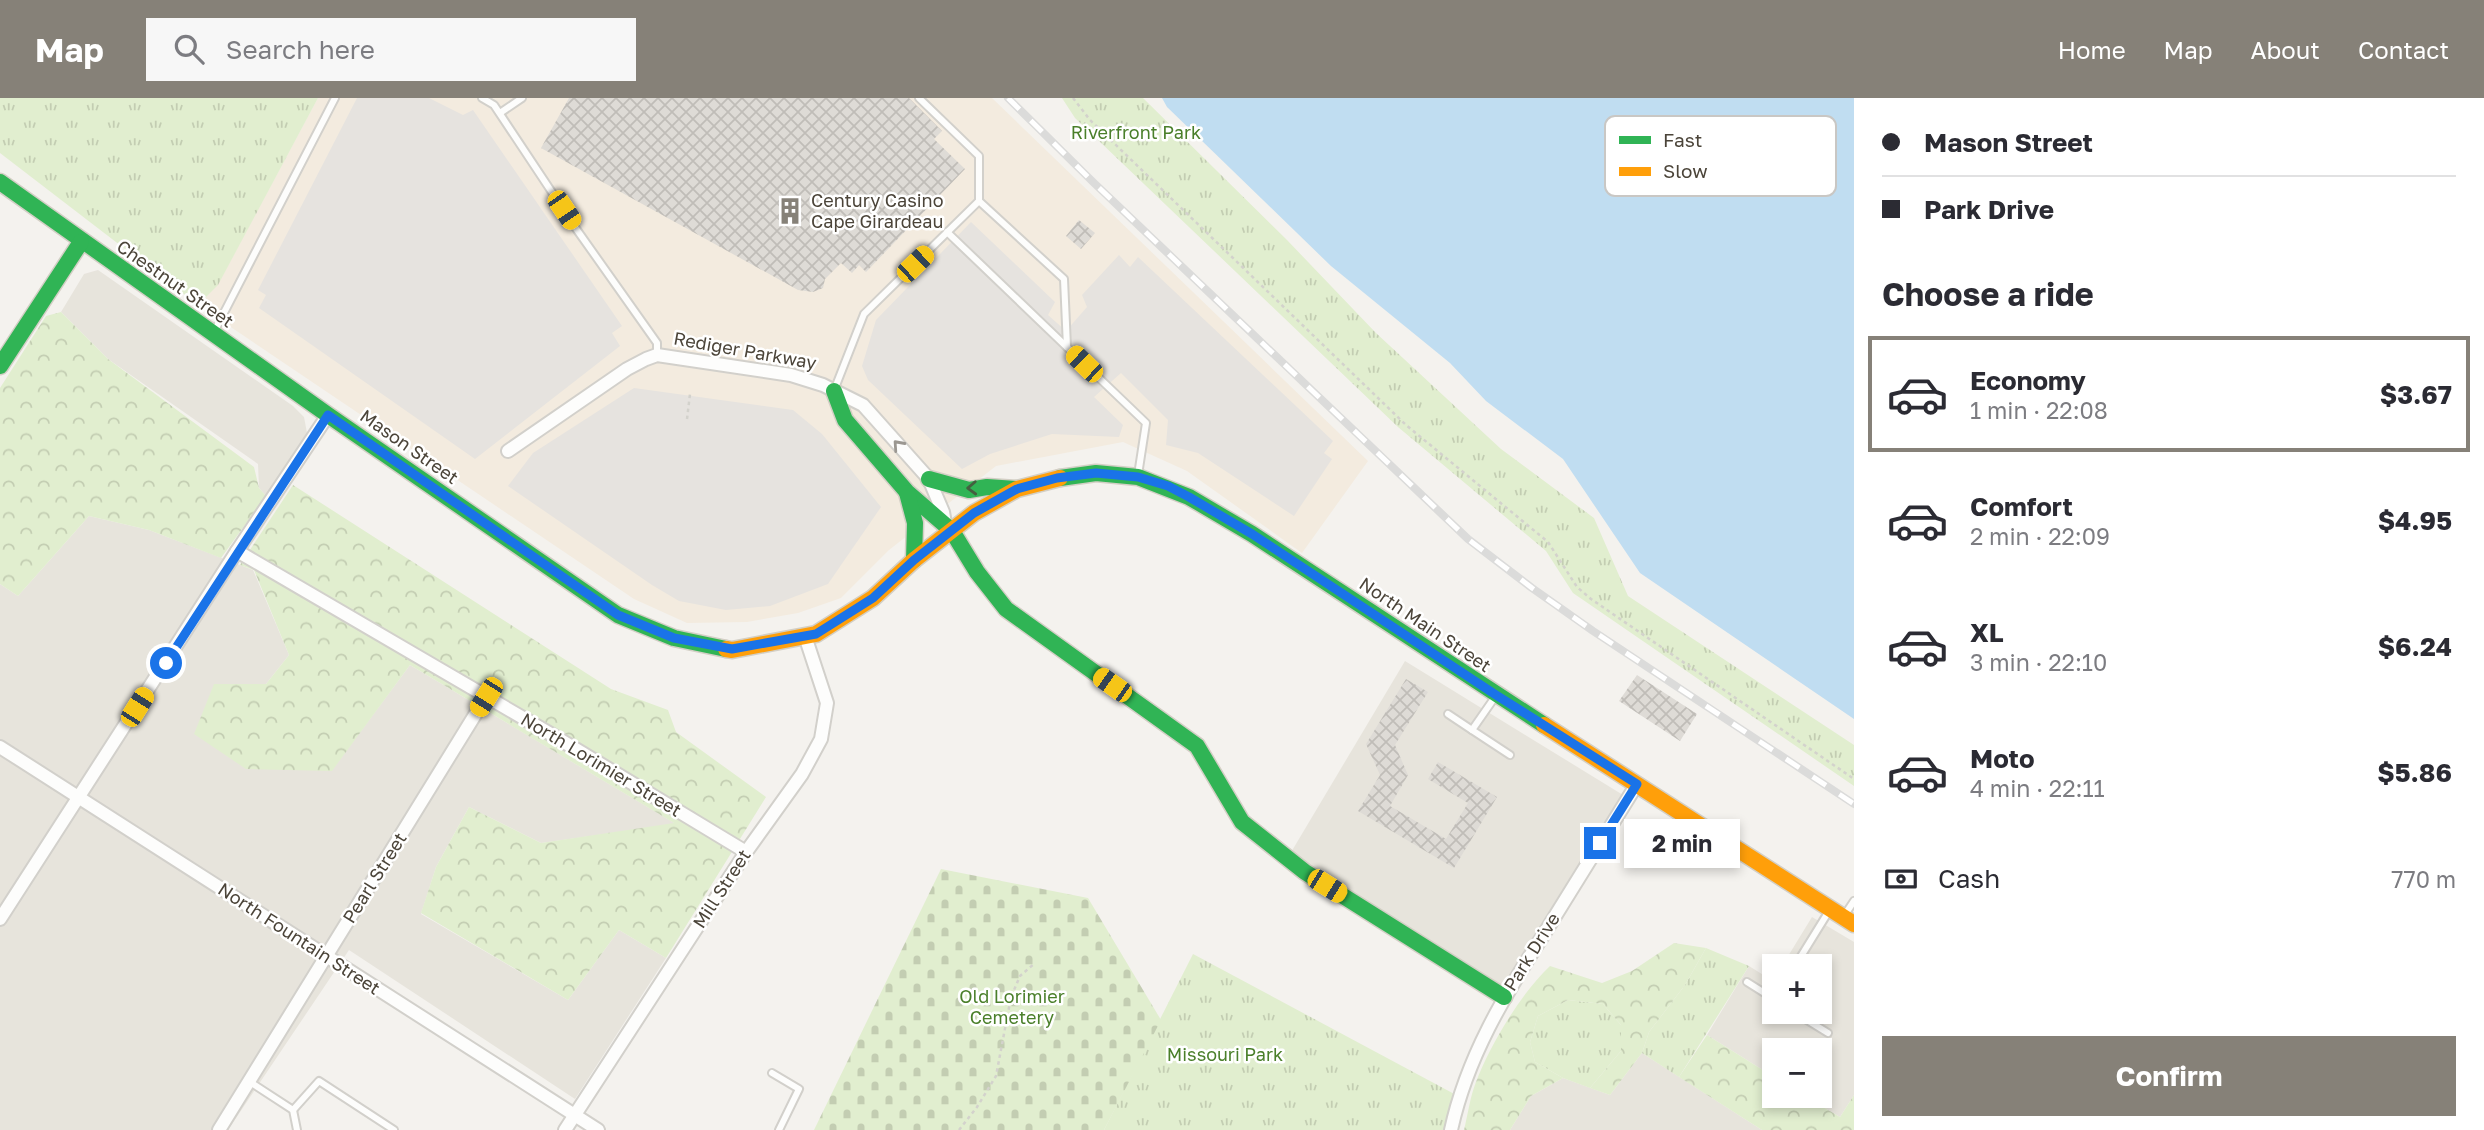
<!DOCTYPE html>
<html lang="en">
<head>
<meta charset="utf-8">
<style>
  :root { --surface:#fff; --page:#f7f7f7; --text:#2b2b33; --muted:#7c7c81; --line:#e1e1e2; --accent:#868178 }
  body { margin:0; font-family:"Golos Text",sans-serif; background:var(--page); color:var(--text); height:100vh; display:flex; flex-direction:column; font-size:26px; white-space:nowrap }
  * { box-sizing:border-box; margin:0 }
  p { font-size:23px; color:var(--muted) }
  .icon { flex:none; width:38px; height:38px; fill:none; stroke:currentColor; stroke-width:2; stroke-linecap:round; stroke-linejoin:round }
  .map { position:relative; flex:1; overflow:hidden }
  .sheet { display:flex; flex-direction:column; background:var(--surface); width:630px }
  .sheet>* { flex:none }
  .guide { display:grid; align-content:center; height:154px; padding:0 28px; background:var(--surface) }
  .controls { position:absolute; left:1762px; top:856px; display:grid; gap:14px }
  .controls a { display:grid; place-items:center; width:70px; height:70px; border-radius:0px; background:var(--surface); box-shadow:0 4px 10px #0003; font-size:35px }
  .end { position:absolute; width:32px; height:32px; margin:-16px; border:9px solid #1a73e8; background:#fff; box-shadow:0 0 0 4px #fff }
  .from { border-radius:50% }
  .bubble { position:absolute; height:49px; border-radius:0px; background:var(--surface); box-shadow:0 4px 10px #0003; font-size:23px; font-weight:700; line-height:49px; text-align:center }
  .car { position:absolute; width:21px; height:42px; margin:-21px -10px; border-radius:9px; box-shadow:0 0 5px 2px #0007; background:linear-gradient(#f5c518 24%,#345 0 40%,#f5c518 0 76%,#345 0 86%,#f5c518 0) }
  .guide b { display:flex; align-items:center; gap:24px; height:66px; font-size:26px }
  .guide b+b { border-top:2px solid var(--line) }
  .guide i { width:18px; height:18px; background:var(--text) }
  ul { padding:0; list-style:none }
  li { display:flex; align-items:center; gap:21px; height:116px; margin:0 14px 10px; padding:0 14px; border:4px solid transparent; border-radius:0px }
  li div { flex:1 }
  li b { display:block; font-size:26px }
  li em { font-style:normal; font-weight:700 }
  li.selected { border-color:var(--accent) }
  li>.icon { width:63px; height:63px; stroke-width:1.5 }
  h2 { padding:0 28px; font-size:32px; line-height:84px }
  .pay { display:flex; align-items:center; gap:18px; height:77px; padding:0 28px; font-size:26px }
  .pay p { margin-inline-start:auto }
  .primary-button { display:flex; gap:14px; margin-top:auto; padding:14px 28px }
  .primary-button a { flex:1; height:80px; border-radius:0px; background:var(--accent); color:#fff; font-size:28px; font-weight:700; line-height:80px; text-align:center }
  header { display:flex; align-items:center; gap:42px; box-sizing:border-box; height:98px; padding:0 35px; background:var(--accent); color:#fff }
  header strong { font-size:33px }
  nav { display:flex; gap:38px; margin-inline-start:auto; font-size:24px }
  .search { width:490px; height:63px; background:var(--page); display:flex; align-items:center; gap:18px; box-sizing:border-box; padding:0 24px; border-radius:0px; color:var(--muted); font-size:26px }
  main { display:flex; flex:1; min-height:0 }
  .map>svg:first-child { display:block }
  .residential { fill:#e7e4dc }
  .commercial { fill:#f3ebdf }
  .grass { fill:url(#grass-tufts) }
  .forest { fill:url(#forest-crowns) }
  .cemetery { fill:url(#cemetery-stones) }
  .parking { fill:#e6e3df }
  .water { fill:#c0ddf1 }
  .building { fill:url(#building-cross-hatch) }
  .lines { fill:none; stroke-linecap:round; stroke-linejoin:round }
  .lane-casing { stroke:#d2d0cb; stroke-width:10 }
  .street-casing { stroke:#d2d0cb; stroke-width:16 }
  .fast-casing { stroke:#d3cfc5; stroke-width:19 }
  .slow-casing { stroke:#d3cfc5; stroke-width:19 }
  .path { stroke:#d3d2cc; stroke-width:2.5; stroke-dasharray:3.5 3.5; stroke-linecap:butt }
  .lane { stroke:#fdfdfc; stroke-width:6 }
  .street { stroke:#fdfdfc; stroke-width:12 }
  .fast { stroke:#30b455; stroke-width:16 }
  .slow { stroke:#ff9f0a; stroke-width:16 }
  .rail-casing { stroke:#dbdbda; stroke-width:8 }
  .rail { stroke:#fff; stroke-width:5; stroke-dasharray:16; stroke-linecap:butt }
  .oneway { stroke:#9b9791 }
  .oneway2 { stroke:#446040 }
  .route { stroke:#1a73e8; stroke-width:9 }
  .labels { text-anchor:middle; stroke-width:5; stroke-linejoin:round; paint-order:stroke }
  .park-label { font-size:18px; fill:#4a7f2a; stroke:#fff }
  .poi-label { font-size:18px; fill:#4b4439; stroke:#fff; text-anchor:start }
  .street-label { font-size:18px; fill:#4b4439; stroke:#fff }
  .key { fill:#fff; stroke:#c9c7c4; stroke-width:2 }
  .key-label { font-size:19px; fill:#4b4439 }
</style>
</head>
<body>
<header>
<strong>Map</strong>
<div class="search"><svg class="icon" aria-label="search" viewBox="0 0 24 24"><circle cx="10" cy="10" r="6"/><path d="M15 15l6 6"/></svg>Search here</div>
<nav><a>Home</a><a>Map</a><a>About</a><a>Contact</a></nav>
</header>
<main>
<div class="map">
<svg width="1854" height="1032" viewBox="0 0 1854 1032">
  <defs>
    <pattern id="grass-tufts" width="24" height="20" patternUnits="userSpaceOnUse" patternTransform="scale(1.75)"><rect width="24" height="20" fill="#e1eecf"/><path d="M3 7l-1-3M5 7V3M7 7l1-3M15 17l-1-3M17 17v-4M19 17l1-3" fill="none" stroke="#c3cdb2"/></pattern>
    <pattern id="forest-crowns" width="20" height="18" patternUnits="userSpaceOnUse" patternTransform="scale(1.75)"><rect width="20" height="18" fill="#e1eecf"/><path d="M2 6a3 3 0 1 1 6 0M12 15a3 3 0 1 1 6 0" fill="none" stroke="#c3cdb2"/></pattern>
    <pattern id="cemetery-stones" width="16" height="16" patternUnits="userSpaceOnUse" patternTransform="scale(1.75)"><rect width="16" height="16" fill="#e1eecf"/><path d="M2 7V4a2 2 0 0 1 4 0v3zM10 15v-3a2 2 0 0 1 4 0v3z" fill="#c3cdb2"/></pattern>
    <pattern id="building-cross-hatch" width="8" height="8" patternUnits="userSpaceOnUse" patternTransform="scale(1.75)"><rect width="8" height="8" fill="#dedbd6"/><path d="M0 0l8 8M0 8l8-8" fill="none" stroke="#c0bdb8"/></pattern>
  </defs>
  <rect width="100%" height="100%" fill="#f4f2ee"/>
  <g class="residential">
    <polygon points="98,172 293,308 304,319 307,335 266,398 259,390 258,366 108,261 61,214 84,176"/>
    <polygon points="89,418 149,432 253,472 289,557 266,586 214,586 332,672 410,567 676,726 541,745 469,709 436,769 421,816 568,902 619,832 666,860 575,1001 349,852 228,1032 0,1032 0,486 18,498"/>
    <polygon points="1405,563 1623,697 1505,889 1290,756"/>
    <polygon points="1812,819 1854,844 1854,997 1840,1019 1805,998 1820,998 1820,952 1774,952 1774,979 1707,937 1749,868 1773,883 1774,881 1774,914 1820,914 1820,868 1782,868"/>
    <polygon points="1642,955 1762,1032 1510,1032 1531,998 1563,980 1610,997"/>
  </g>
  <polygon class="commercial" points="318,0 992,0 1368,363 1302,455 1187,373 1123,344 996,368 889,452 841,500 798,515 747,524 687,525 634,501 198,207 218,186"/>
  <g class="grass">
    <polygon points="0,0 318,0 218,187 198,207 0,55"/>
    <polygon points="1062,0 1143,0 1287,142 1376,235 1501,351 1594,420 1628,498 1854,647 1854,688 1573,495 1546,453 1398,329 1075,20"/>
    <polygon points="1706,850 1749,868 1679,979 1642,955 1649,934 1685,887"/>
    <polygon points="1193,856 1458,998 1451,1032 1104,1032"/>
    <polygon points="1568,902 1603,906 1621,927 1621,953 1590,990 1563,980 1535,964 1530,944 1538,918"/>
  </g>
  <g class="forest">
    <polygon points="61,214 108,261 254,369 259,390 266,398 221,460 149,432 89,418 18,498 0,486 0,290 46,218"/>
    <polygon points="293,387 611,591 668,612 676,634 766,699 666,860 619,832 568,902 421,815 436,769 469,709 541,745 674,725 410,567 332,673 246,671 194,636 214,586 266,586 289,557 254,472 240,467"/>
    <path d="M1674,845L1706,850L1685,887L1649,934L1642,955L1610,997L1590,990L1621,953V927L1603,906L1568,902L1538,918L1530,944L1535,964L1563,980L1531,998L1510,1032H1464C1468,1016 1470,999 1476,984C1490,947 1521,895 1550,868L1602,885L1632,873Z"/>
    <polygon points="1707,937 1774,979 1774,998 1805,998 1840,1019 1854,997 1854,1032 1762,1032 1679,979"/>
  </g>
  <polygon class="cemetery" points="941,771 1088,800 1161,922 1104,1032 814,1032"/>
  <g class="parking">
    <polygon points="357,0 429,0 463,17 473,12 622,228 612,235 620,248 475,361 259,210 266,197 258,192"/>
    <polygon points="971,124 1055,204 1048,217 1066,233 1087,209 1082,197 1119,157 1130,169 1138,159 1333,343 1324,355 1332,361 1294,418 1198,355 1166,347 1168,322 1121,275 1094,299 1123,327 1119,339 1052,336 990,356 962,371 868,282 862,268 876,222"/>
    <polygon points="634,290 793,312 822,336 881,409 828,486 770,508 726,512 679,503 652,487 508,388 533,355"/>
  </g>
  <polygon class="water" points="1162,0 1854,0 1854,621 1640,475 1563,361 1486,303 1450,265 1331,168 1167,9"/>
  <g class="building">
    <polygon points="569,0 909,0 942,33 934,41 965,71 866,174 859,167 852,175 841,165 825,181 823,190 813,194 798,192 541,50"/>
    <polygon points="1079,122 1095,135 1081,151 1066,138"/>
    <polygon points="1637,577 1697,616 1680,643 1619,603"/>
    <polygon points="1406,581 1428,594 1395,647 1408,677 1390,708 1446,741 1468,705 1428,681 1438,664 1497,699 1454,770 1358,713 1380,677 1366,646"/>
  </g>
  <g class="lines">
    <defs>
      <g id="lane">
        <polyline points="482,0 494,7 577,132 657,245 657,257"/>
        <polyline points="500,15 522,0"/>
        <polyline points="979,103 1064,181 1067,249"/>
        <polyline points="947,134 1146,325 1138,377"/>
        <polyline points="214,234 335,0"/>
        <polyline points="835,290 864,216 979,103 979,58 919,0"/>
        <polyline points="1495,599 1472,632 1510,657"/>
        <polyline points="1448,616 1472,632"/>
        <polyline points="1844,818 1854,803"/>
        <polyline points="1795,868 1829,813"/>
        <polyline points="1747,884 1774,901"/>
        <polyline points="1794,914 1828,935"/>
        <polyline points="772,975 799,991 779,1032"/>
        <polyline points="250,984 293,1012 297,1032"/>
        <polyline points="293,1012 319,983 394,1032"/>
      </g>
      <g id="street">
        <polyline points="508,353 627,271 646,261 657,257 791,277 823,287 863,307 929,381 943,414 945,425"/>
        <polyline points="237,453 554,638 746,754"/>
        <polyline points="0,649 598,1032"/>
        <polyline points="0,821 237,453 328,317"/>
        <polyline points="219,1032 486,599"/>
        <polyline points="565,1032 746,754 802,676 821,641 827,605 805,538"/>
        <path d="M1451,1032C1467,959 1504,898 1544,836C1575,786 1606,736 1637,686"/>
      </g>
      <g id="fast">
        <polyline points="0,84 328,317 618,517 674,540 726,551"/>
        <polyline points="0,268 81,144"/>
        <polyline points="834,293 845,322 907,394 952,433 977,474 1006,511 1197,648 1242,724 1305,774 1504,899"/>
        <polyline points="1060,380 1096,375 1138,379 1189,399 1252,436 1544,627"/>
        <polyline points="929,381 969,392 987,389 1016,391"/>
        <polyline points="907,395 915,425 914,462"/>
      </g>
      <g id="slow">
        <polyline points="726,551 732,552 816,536 873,500 914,462 974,415 1017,391 1060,380"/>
        <polyline points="1544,627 1854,826"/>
      </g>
    </defs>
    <use href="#lane" class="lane-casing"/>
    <use href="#street" class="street-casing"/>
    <use href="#fast" class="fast-casing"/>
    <use href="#slow" class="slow-casing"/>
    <g class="path">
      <polyline points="1073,0 1090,22 1406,327 1548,444 1577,489 1591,501 1854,681"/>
      <polyline points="687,321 690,296"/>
      <polyline points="959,1032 977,1009 996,978 1011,899 1020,878 1035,865"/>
    </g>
    <use href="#lane" class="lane"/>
    <use href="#street" class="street"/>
    <use href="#fast" class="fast"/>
    <use href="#slow" class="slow"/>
    <defs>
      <polyline id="rail" points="1008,0 1093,84 1468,441 1532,490 1593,533 1854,706"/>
    </defs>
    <use href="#rail" class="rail-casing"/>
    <use href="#rail" class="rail"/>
  </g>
  <defs><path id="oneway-chevron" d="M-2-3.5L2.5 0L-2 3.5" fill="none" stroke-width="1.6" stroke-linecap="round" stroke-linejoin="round" transform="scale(1.75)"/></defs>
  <use class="oneway" href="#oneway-chevron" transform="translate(898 347) rotate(-132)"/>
  <use class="oneway2" href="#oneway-chevron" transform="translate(972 390) rotate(178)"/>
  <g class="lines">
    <polyline class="route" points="166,565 328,317 618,517 674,540 732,551 816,536 873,500 914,462 974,415 1017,391 1057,380 1096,375 1138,379 1168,388 1189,399 1252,436 1496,597 1637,686 1600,745"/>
  </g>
  <defs>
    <symbol id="building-bare" viewBox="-9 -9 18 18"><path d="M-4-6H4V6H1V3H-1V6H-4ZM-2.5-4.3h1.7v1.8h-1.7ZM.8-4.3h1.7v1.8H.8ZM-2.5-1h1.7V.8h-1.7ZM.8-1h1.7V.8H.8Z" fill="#868178" stroke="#fff" stroke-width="2.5" paint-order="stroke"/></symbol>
  </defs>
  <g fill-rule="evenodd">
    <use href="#building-bare" x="771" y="94" width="38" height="38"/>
  </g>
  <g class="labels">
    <g class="park-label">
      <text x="1136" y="41">Riverfront Park</text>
      <text x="1012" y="905">Old Lorimier<tspan x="1012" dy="21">Cemetery</tspan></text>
      <text x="1225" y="963">Missouri Park</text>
    </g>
    <g class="poi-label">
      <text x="811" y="109">Century Casino<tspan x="811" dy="21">Cape Girardeau</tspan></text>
    </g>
    <g class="street-label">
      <text transform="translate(175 186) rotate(35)" y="6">Chestnut Street</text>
      <text transform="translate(745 253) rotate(10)" y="6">Rediger Parkway</text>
      <text transform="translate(409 349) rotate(35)" y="6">Mason Street</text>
      <text transform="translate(1425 527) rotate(34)" y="6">North Main Street</text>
      <text transform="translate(601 667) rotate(31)" y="6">North Lorimier Street</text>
      <text transform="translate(375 780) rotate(-58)" y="6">Pearl Street</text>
      <text transform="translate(722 791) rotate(-57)" y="6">Mill Street</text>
      <text transform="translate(299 841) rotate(33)" y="6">North Fountain Street</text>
      <text transform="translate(1532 854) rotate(-58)" y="6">Park Drive</text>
    </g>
  </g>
  <rect x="1605" y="18" width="231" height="80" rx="10" class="key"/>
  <rect x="1619" y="38" width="32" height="8" fill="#30b455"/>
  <rect x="1619" y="69" width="32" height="9" fill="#ff9f0a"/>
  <g class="key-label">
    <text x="1663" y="49">Fast</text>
    <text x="1663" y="80">Slow</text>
  </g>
</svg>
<div class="controls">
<a>+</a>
<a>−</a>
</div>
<i class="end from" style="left:166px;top:565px"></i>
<i class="end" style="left:1600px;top:745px"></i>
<div class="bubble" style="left:1624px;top:721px;width:116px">2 min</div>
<i class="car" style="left:564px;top:112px;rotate:146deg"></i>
<i class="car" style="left:915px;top:166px;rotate:46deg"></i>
<i class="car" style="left:1084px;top:266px;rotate:314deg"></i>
<i class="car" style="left:1112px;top:587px;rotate:305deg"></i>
<i class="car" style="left:486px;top:599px;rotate:212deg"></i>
<i class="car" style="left:137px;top:609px;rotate:32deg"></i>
<i class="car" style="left:1327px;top:788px;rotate:122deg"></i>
</div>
<section class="sheet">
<div class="guide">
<b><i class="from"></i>Mason Street</b>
<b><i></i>Park Drive</b>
</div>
<h2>Choose a ride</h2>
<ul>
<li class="selected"><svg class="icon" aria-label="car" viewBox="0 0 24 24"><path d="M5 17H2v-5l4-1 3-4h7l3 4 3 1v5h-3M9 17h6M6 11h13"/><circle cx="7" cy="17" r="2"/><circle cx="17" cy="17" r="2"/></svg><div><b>Economy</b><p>1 min · 22:08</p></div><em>$3.67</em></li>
<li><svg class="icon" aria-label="car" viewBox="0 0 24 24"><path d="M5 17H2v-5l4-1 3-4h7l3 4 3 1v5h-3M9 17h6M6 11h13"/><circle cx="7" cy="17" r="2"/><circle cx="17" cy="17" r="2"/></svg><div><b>Comfort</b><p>2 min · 22:09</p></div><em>$4.95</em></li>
<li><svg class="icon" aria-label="car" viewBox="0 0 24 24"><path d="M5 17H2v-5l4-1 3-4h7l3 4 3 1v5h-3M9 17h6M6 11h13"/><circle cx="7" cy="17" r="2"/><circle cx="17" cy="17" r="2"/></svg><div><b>XL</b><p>3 min · 22:10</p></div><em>$6.24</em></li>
<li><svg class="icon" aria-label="car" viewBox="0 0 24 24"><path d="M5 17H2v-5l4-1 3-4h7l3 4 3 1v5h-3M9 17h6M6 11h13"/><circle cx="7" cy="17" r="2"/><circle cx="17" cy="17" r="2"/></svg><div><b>Moto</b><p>4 min · 22:11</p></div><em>$5.86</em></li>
</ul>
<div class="pay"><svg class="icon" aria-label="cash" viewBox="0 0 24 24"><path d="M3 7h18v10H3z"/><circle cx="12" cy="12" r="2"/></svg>Cash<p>770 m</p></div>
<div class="primary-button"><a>Confirm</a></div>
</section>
</main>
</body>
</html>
